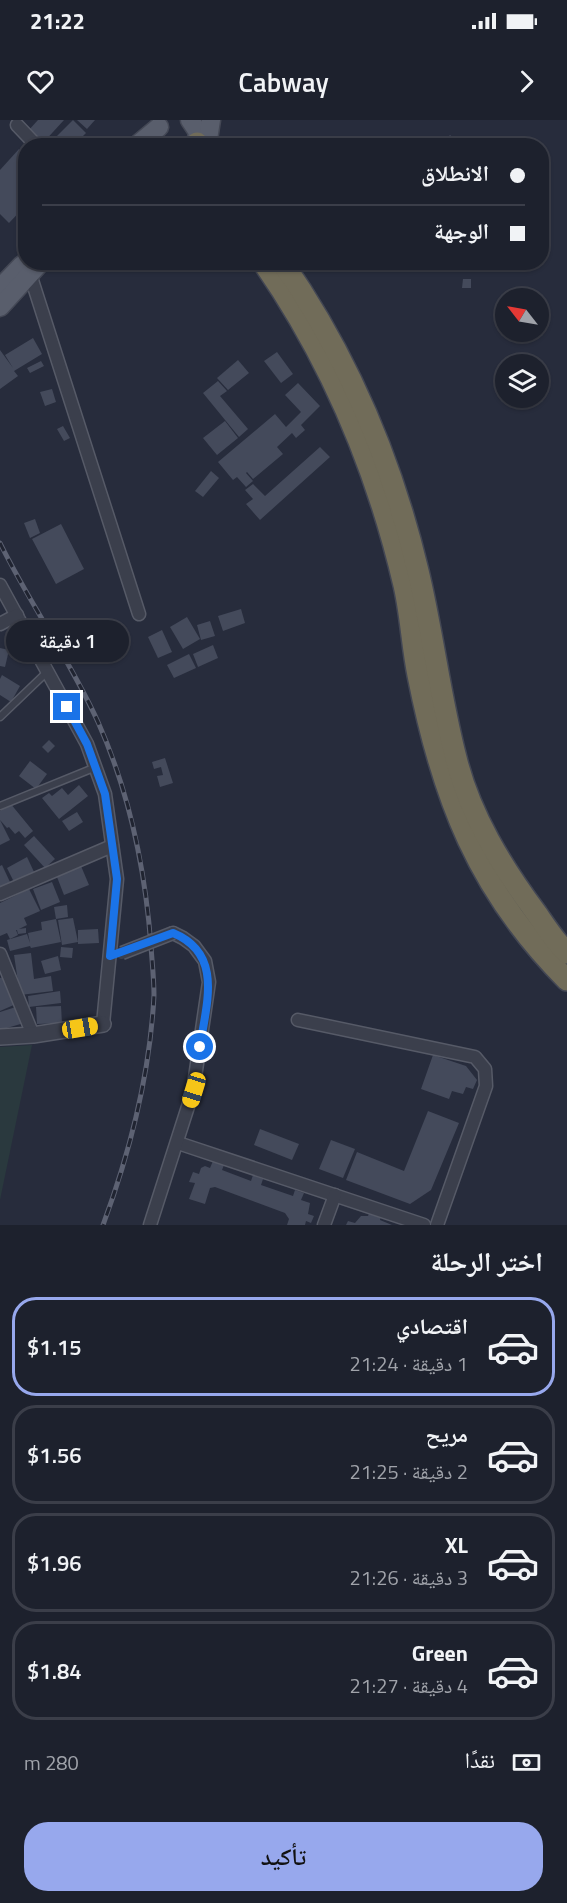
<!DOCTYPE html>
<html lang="ar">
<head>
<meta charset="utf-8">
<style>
  :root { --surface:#1d212d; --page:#252935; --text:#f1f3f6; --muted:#a0a3aa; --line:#3b3e49; --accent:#97a8ed }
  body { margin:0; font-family:"Titillium Web","Noto Naskh Arabic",sans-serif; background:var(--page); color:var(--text); direction:rtl; height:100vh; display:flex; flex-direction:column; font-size:22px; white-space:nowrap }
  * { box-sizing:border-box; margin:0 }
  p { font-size:20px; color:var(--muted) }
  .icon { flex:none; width:33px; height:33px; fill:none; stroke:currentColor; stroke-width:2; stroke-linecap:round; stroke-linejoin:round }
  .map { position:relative; height:1105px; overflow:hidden; direction:ltr }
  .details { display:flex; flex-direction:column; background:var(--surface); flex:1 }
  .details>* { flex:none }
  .banner { position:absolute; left:18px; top:18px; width:531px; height:132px; border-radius:24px; box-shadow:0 2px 4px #0004,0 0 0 2px var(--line); direction:rtl; display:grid; align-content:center; height:132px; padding:0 24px; background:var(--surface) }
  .needle { width:39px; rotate:301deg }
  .buttons { position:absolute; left:495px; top:168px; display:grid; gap:12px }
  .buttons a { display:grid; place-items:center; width:54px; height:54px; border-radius:50%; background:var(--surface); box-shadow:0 2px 4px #0004,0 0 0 2px var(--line); font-size:30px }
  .end { position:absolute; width:27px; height:27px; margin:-14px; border:8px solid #1a73e8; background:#fff; box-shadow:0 0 0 3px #fff }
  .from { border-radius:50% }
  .bubble { position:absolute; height:42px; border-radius:21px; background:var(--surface); box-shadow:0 2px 4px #0004,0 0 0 2px var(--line); font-size:20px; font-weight:600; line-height:42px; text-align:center; direction:rtl }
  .car { position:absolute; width:18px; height:36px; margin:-18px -9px; border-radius:8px; box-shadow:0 0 4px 2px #0007; background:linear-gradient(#f5c518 24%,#345 0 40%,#f5c518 0 76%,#345 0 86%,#f5c518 0) }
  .banner b { display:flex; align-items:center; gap:21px; height:57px; font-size:22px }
  .banner b+b { border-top:2px solid var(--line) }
  .banner i { width:15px; height:15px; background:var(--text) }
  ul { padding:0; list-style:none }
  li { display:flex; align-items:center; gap:18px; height:99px; margin:0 12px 9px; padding:0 12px; border:3px solid var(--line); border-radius:24px }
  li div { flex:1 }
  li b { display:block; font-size:22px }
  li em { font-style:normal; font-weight:600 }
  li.current { border-color:var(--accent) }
  li>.icon { width:54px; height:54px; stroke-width:1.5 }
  h2 { padding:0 24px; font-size:27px; line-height:72px }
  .pay { display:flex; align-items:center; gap:15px; height:66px; padding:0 24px; font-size:22px }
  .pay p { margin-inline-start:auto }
  .cta { display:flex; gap:12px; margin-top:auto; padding:12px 24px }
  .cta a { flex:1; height:69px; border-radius:24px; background:var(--accent); color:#111; font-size:24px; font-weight:600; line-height:69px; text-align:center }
  .status { display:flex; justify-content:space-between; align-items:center; height:42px; padding:0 30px; background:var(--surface); direction:ltr }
  .status svg { height:16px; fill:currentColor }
  header { display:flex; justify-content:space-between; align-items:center; height:78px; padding:0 24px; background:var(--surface); font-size:27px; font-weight:600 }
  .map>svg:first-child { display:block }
  .green { fill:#2a393e }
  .building { fill:#444a5b }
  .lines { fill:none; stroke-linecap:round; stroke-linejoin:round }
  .service-casing { stroke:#565a67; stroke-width:9 }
  .minor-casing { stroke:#565a67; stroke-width:15 }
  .tertiary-casing { stroke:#565a67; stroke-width:18 }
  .primary-casing { stroke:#444855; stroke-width:21 }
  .motorway-casing { stroke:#434754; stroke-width:24 }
  .service { stroke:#3b3f4c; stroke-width:6 }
  .minor { stroke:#3b3f4c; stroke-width:12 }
  .tertiary { stroke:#3b3f4c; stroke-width:15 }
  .primary { stroke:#595e6c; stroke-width:18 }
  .motorway { stroke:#716c59; stroke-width:21 }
  .rail-casing { stroke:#5d6273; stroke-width:5 }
  .rail { stroke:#202431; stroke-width:3; stroke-dasharray:9; stroke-linecap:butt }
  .minor-bridge-casing { stroke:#565a67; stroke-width:15; stroke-linecap:butt }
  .minor-bridge { stroke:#3b3f4c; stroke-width:12 }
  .route { stroke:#1a73e8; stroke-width:8 }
</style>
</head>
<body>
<div class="status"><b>21:22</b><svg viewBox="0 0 49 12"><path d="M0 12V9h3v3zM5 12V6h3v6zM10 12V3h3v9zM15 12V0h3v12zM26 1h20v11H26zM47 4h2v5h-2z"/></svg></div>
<header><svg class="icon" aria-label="forward" viewBox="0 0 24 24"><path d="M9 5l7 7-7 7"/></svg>Cabway<svg class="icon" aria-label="heart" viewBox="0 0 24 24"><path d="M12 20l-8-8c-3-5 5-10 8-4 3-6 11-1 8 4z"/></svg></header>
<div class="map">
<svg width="567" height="1105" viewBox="0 0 567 1105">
  <rect width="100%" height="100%" fill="#272c3c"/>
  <polygon class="green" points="32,925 0,1080 0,927"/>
  <g class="building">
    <polygon points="38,0 64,0 42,24 28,11"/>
    <polygon points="73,0 86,13 73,26 47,26"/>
    <polygon points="77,0 95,0 87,9"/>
    <polygon points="450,15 463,26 448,26 444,22"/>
    <polygon points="19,29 26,35 26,85 9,103 0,94 0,50"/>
    <polygon points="463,159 471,159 471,168 462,168"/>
    <polygon points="33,218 42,234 14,251 18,256 0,269 0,230 13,248 5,235"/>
    <polygon points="277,232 293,254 281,263 264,241"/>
    <polygon points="238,240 249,253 228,270 217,258"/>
    <polygon points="41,241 44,246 30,253 27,248"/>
    <polygon points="218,261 227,271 220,276 248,309 239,317 203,273"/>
    <polygon points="298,263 320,286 301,305 305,310 296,318 292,313 277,327 283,334 253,359 247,352 246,353 253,361 246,367 237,357 233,360 218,342 275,294 286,307 301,292 285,275"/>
    <polygon points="52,269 56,282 45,286 40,272"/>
    <polygon points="225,301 238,318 217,335 203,318"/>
    <polygon points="63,306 70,318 64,321 57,309"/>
    <polygon points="320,327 330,337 260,400 246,384 253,379 245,370 253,364 265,376"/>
    <polygon points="211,351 219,358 203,377 195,371"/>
    <polygon points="35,399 40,413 30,418 24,403"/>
    <polygon points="61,404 84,449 56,464 32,419"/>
    <polygon points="241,489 245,503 223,511 218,496"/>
    <polygon points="187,497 200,519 183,529 170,507"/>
    <polygon points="210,501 215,516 201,520 197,505"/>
    <polygon points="162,510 172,532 158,538 148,517"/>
    <polygon points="213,525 218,538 198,547 193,534"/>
    <polygon points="0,528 9,530 5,547 0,546"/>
    <polygon points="189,534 196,548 174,558 167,545"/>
    <polygon points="2,555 20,566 11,582 0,575 0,559"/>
    <polygon points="49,620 55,626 48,633 42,627"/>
    <polygon points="165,638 173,663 160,667 157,656 163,655 161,647 154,649 152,642"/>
    <polygon points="30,641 47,654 36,669 19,656"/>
    <polygon points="79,665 88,676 59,699 42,678 49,673 52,676 62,668 68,675"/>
    <polygon points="10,683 33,711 25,718 19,711 15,714 9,707 7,708 0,700 10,720 0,725 0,691"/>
    <polygon points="77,692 83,702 69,711 62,701"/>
    <polygon points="34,716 55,739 45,748 24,725"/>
    <polygon points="27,737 35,754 15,764 7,748"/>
    <polygon points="2,745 10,762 0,767 0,746"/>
    <polygon points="81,746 89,765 64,775 57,757"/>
    <polygon points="52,762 60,782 41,790 33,769"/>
    <polygon points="29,769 40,791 24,798 27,805 19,809 26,808 26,813 18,814 17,810 16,810 18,815 10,819 7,813 0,816 0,783"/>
    <polygon points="67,785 68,797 56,799 54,787"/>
    <polygon points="73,798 78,822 62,825 58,800"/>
    <polygon points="56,799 61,822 31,828 30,826 10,831 7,820 27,814 30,823 28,813 42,810 41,802"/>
    <polygon points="98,809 99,823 78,824 78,810"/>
    <polygon points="61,827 73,828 72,838 60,837"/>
    <polygon points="31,833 34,859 51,856 53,871 20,875 14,835"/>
    <polygon points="58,836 61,850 45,854 41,841"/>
    <polygon points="4,857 16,884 0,891 0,858"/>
    <polygon points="60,871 61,883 29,887 28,876"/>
    <polygon points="19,886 24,903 0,910 0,892"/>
    <polygon points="61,886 62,903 37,904 36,887"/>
    <polygon points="433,935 466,946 477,960 473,969 466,967 463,974 452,971 449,979 421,969"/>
    <polygon points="428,991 459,1003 431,1070 410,1084 346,1060 357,1032 404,1051"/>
    <polygon points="260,1009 299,1024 292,1040 254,1025"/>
    <polygon points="331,1020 355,1029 343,1058 319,1049"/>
    <polygon points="213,1041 224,1045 222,1050 251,1061 253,1055 263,1059 261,1065 293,1076 295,1070 304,1073 301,1080 310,1083 308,1094 314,1096 311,1103 306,1101 305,1105 287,1105 289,1099 285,1093 215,1067 210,1068 205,1084 189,1079 195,1063 189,1062 193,1052 199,1054 201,1048 205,1046 210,1048"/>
    <polygon points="370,1091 381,1095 380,1100 392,1105 346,1105 348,1101 355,1103 361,1096 368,1096"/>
  </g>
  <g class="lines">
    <defs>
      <g id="service">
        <polyline points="0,597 47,552"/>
        <polyline points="0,686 96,647"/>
      </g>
      <g id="minor">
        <polyline points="17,5 37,26"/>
        <polyline points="30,154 139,494"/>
        <polyline points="0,465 87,624 105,674 117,759 103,904"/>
        <polyline points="0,504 17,495"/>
        <polyline points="0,774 112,726"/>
        <polyline points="0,834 33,915"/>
        <polyline points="298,900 475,937 485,949 486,966 437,1105"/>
        <polyline points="178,1023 424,1105"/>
        <polyline points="150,1105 193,971 209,862 205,841 194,826 183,818 173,813"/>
        <polyline points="324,1105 335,1075"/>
      </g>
      <polyline id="tertiary" points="0,917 33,915 103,904"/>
      <g id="primary">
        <polyline points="190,0 198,12 196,26"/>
        <polyline points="136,26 159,7"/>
        <polyline points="207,26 211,0"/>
        <polyline points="0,168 22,145"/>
        <polyline points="0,187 41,142"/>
      </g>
      <g id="motorway">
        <polyline points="197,23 198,26"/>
        <path d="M263,142C331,240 377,350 404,465C411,495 412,526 418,555C442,677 478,771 567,860"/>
        <path d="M282,142C347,235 392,342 418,451C433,513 440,577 456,638C470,695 502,747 537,794C546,807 555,821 567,833"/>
      </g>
    </defs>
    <use href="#service" class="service-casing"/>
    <use href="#minor" class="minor-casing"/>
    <use href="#tertiary" class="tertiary-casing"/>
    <use href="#primary" class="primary-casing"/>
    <use href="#motorway" class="motorway-casing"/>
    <use href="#service" class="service"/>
    <use href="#minor" class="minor"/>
    <use href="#tertiary" class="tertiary"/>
    <use href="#primary" class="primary"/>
    <use href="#motorway" class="motorway"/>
    <defs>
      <path id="rail" d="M0,423C30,484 70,540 98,602C130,674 145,747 151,826C152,842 154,859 154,875C150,954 130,1032 103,1105"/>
    </defs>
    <use href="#rail" class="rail-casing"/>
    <use href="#rail" class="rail"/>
    <defs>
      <polyline id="minor-bridge" points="122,833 173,813"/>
    </defs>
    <use href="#minor-bridge" class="minor-bridge-casing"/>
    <use href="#minor-bridge" class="minor-bridge"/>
  </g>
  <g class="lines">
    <path class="route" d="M67,587L87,624L105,674L117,759L110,836L173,813C224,834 206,884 200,927"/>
  </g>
</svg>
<div class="buttons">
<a><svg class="needle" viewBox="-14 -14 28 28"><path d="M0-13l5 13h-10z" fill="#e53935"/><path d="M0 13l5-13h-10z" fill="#a0a3aa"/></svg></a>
<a><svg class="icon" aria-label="layers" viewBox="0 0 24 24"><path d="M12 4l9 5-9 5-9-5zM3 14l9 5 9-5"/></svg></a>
</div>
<i class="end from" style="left:200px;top:927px"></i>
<i class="end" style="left:67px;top:587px"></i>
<div class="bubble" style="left:6px;top:500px;width:123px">1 دقيقة</div>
<i class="car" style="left:80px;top:908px;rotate:81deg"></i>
<i class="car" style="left:194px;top:970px;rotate:197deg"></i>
<div class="banner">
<b><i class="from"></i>الانطلاق</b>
<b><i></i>الوجهة</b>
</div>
</div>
<section class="details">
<h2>اختر الرحلة</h2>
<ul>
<li class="current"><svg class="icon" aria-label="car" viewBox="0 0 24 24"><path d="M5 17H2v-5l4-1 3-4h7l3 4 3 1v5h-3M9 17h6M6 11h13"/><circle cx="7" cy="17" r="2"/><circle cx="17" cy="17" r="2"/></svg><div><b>اقتصادي</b><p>1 دقيقة · 21:24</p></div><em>$1.15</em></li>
<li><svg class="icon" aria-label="car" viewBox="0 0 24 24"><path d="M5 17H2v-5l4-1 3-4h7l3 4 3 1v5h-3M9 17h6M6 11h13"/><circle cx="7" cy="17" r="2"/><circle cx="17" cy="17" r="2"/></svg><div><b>مريح</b><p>2 دقيقة · 21:25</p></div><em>$1.56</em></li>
<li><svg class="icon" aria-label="car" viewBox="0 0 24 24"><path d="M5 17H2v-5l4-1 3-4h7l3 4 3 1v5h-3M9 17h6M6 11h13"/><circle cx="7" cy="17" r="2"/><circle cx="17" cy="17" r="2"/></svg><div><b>XL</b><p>3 دقيقة · 21:26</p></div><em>$1.96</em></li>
<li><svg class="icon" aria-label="car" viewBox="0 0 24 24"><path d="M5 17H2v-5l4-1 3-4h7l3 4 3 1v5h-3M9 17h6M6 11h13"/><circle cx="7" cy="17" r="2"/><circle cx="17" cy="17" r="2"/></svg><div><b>Green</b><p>4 دقيقة · 21:27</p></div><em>$1.84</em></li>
</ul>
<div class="pay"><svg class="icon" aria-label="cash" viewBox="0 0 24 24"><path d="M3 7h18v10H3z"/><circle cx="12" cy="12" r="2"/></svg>نقدًا<p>280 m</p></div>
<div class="cta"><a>تأكيد</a></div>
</section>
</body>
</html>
